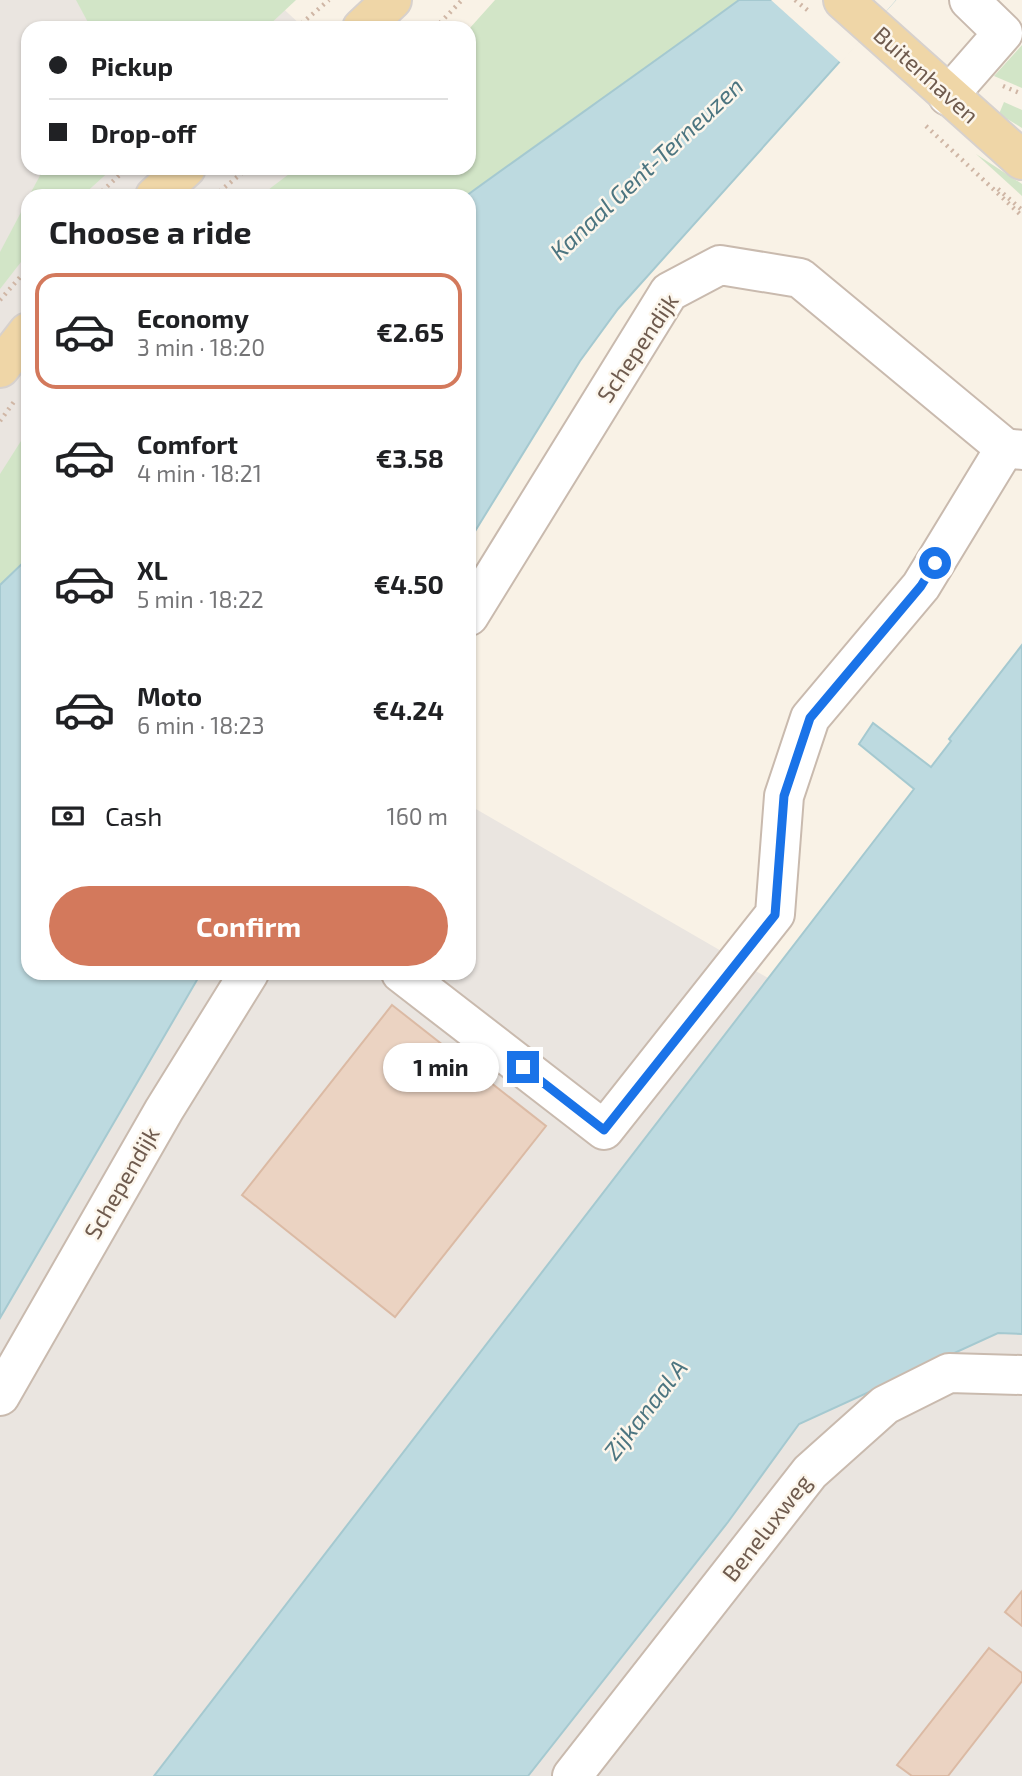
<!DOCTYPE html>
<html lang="en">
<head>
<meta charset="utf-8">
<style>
  :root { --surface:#fff; --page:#f2f2f2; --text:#202124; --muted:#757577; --line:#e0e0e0; --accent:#d3795c }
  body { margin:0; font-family:"Exo 2",sans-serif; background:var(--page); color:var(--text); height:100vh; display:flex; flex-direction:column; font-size:26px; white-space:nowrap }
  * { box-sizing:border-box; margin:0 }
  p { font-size:23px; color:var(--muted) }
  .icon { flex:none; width:38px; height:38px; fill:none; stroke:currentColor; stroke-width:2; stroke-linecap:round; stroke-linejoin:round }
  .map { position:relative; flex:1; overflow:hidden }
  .side { position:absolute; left:21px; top:189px; width:455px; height:791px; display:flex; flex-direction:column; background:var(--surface); border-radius:21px; box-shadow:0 2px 5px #0004 }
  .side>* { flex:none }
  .banner { position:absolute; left:21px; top:21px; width:455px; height:154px; border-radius:21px; box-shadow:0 2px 5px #0004; display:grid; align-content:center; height:154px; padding:0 28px; background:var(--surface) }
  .end { position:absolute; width:32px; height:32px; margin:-16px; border:9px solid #1a73e8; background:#fff; box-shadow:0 0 0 4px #fff }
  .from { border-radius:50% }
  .bubble { position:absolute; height:49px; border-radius:24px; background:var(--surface); box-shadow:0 2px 5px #0004; font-size:23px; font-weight:700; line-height:49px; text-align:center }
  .banner b { display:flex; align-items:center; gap:24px; height:66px; font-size:26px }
  .banner b+b { border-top:2px solid var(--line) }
  .banner i { width:18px; height:18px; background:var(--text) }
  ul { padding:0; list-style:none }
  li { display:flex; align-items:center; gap:21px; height:116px; margin:0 14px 10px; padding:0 14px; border:4px solid transparent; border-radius:21px }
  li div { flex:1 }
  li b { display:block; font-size:26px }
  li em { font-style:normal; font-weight:700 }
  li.on { border-color:var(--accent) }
  li>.icon { width:63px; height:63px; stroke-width:1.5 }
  h2 { padding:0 28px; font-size:32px; line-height:84px }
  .pay { display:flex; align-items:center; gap:18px; height:77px; padding:0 28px; font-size:26px }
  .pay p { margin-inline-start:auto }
  .primary-button { display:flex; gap:14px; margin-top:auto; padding:14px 28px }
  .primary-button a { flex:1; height:80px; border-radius:42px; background:var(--accent); color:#fff; font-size:28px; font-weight:700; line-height:80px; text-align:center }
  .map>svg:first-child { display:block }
  .industrial { fill:#eae5e0 }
  .green { fill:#d2e5c7 }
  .water { fill:#bddae0; stroke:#a5c9d0; stroke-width:2 }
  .pier { fill:#f9f2e6 }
  .building { fill:#ebd3c2; stroke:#dbbaa4; stroke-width:2 }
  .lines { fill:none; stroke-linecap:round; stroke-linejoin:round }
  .minor-casing { stroke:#c9baae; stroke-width:42 }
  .major-casing { stroke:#d7d1cd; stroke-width:42 }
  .path { stroke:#cfb6a5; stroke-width:4.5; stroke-dasharray:2 5; stroke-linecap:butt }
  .minor { stroke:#fff; stroke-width:38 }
  .major { stroke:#efd6a7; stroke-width:38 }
  .route { stroke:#1a73e8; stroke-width:9 }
  .labels { text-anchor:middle; stroke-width:5; stroke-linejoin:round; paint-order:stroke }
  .street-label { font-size:23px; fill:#6f5b4e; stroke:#fcf6ec }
  .water-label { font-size:24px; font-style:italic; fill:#4c7580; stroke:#fcf6ec }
</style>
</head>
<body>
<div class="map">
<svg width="1022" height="1776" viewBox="0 0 1022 1776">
  <rect width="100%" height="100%" fill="#f9f2e6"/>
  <polygon class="industrial" points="0,0 274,0 304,28 28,28 28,168 453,168 469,196 28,196 28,973 469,973 469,805 1022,1125 1022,1776 0,1776"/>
  <g class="green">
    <polygon points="76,0 296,0 266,28 91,28"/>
    <polygon points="495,0 739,0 614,92 575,117 466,196 260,196 297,168 469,168 469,29"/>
    <polygon points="1022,45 1022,88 994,76"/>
    <polygon points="1004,102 1022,110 1022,128 999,114"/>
    <polygon points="976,154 1022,184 1022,196"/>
    <polygon points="44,168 113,168 82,196 29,196"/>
    <polygon points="28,199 28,253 0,289 0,252"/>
    <polygon points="28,430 28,558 0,585 0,474"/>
  </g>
  <g class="water">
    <path d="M739,0H895L618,309L580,361L469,541V196H466C557,130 649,66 739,0Z"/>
    <polygon points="28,558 28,973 201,973 0,1318 0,585"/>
    <polygon points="1022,645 1022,1334 998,1333 799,1424 728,1522 528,1776 154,1776 914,789 859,744 873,723 931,767 951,741 949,739"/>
  </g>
  <polygon class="pier" points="771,0 896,0 841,63"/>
  <g class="building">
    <polygon points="392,1005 546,1126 395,1317 242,1195"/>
    <polygon points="1022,1591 1022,1626 1005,1612"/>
    <polygon points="989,1648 1022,1673 1022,1681 948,1776 912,1776 897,1765"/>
  </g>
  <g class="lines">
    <defs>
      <g id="minor">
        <polyline points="948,96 1003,33 969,0"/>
        <polyline points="469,616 669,292 720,265 800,278 1005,448 1022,450"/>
        <polyline points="401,973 604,1130 775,914 784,796 810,718 921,586 1005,448"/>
        <polyline points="0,1396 164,1110 249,973"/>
        <polyline points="572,1776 810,1472 885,1405 949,1373 1022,1375"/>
      </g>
      <g id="major">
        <polyline points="843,0 1022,160"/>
        <polyline points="362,28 392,0"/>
        <polyline points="155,196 186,168"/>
        <polyline points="0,368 28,332"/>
      </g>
    </defs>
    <use href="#minor" class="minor-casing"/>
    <use href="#major" class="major-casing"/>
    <g class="path">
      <polyline points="795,0 811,13"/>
      <polyline points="296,28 329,0"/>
      <polyline points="435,28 462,0"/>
      <polyline points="1003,86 1022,94"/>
      <polyline points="926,126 1022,216"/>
      <polyline points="998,189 1022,210"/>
      <polyline points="97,196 127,168"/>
      <polyline points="214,196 248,168"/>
      <polyline points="0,300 28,268"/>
      <polyline points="0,421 16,399"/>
    </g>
    <use href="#minor" class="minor"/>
    <use href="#major" class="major"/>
  </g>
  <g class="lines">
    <polyline class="route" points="523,1067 604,1130 775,915 784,796 810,718 921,586 935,563"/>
  </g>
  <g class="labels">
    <g class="street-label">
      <text transform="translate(926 75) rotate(42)" y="8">Buitenhaven</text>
      <text transform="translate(638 348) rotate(-56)" y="8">Schependijk</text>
      <text transform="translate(122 1183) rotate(-60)" y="8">Schependijk</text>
      <text transform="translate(767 1528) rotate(-52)" y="8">Beneluxweg</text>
    </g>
    <g class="water-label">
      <text transform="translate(647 169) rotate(-43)" y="8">Kanaal Gent-Terneuzen</text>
      <text transform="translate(646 1410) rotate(-52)" y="8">Zijkanaal A</text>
    </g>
  </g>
</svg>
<i class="end from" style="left:935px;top:563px"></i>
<i class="end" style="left:523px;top:1067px"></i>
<div class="bubble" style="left:383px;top:1043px;width:116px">1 min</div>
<div class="banner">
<b><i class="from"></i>Pickup</b>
<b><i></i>Drop-off</b>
</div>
<section class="side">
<h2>Choose a ride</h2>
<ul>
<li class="on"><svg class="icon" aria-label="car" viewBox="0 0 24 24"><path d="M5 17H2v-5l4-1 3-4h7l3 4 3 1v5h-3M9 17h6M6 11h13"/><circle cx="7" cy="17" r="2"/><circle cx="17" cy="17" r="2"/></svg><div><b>Economy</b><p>3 min · 18:20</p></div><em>€2.65</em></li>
<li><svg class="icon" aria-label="car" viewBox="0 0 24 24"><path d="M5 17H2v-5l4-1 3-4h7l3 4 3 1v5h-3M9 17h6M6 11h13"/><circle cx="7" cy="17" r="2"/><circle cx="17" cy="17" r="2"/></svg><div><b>Comfort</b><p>4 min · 18:21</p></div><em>€3.58</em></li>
<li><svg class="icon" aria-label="car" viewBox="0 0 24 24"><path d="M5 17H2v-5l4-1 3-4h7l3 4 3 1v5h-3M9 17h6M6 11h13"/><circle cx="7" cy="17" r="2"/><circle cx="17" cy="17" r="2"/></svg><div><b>XL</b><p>5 min · 18:22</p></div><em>€4.50</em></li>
<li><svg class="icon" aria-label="car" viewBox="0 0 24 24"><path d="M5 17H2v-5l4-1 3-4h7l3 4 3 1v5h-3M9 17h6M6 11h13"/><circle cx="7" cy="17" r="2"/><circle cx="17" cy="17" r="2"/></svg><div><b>Moto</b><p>6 min · 18:23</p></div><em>€4.24</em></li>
</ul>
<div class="pay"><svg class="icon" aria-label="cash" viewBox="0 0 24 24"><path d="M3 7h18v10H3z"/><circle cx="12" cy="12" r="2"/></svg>Cash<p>160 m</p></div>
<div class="primary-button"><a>Confirm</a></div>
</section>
</div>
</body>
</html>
